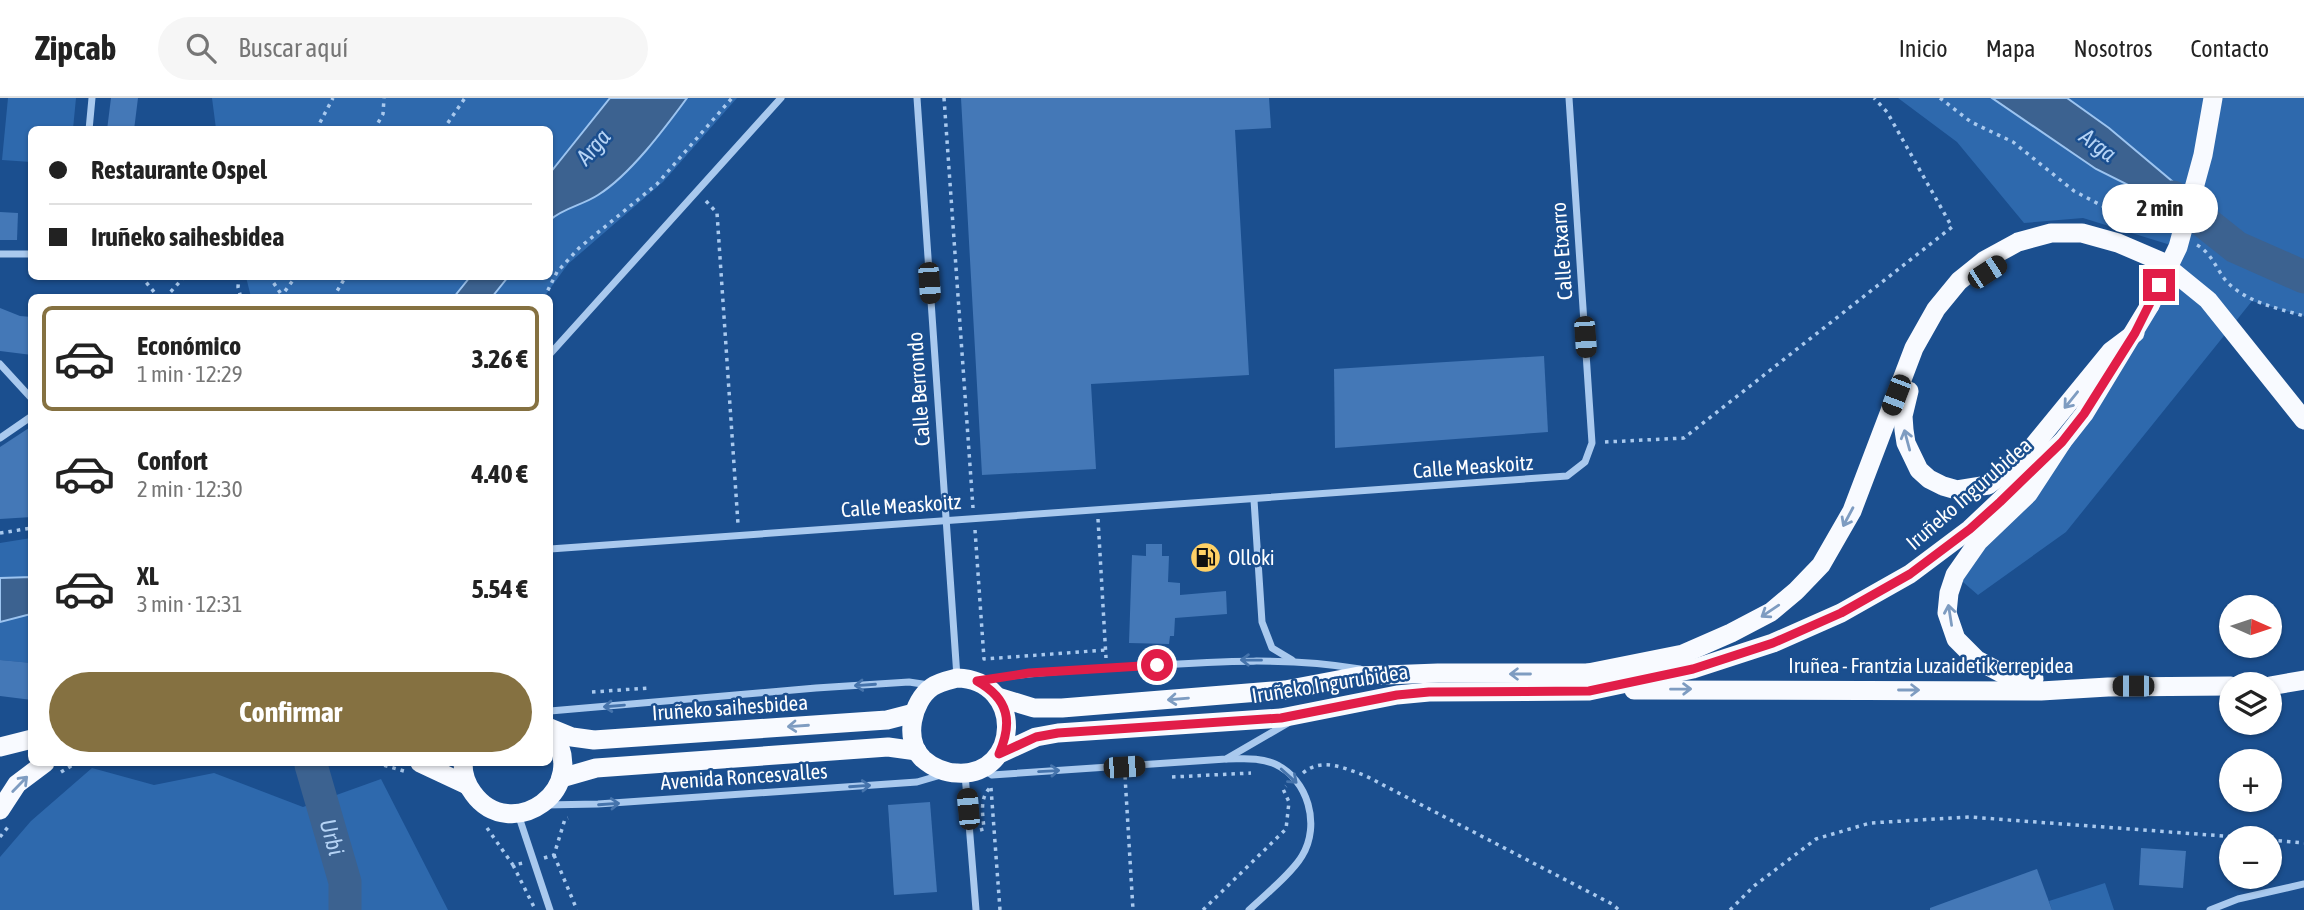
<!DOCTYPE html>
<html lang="es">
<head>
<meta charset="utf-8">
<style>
  :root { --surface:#fff; --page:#f6f6f6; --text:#222; --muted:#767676; --line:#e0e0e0; --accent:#857141 }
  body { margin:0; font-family:"Asap Condensed",sans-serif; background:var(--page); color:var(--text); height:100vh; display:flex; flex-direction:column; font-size:26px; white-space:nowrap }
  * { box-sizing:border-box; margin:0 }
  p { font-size:23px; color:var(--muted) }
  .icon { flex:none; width:38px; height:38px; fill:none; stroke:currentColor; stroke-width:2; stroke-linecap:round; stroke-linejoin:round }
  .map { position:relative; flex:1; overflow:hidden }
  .panel { position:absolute; left:28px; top:196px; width:525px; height:472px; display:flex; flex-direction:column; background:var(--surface); border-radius:10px; box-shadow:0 2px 5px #0004 }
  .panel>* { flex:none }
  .banner { position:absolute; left:28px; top:28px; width:525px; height:154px; border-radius:10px; box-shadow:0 2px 5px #0004; display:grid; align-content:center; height:154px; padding:0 21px; background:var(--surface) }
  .needle { width:46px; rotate:93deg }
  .controls { position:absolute; left:2219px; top:497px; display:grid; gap:14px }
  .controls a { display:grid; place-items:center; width:63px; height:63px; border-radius:50%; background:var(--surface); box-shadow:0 2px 5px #0004; font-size:35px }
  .end { position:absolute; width:32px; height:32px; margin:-16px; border:9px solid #e11d48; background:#fff; box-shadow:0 0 0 4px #fff }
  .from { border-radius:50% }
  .bubble { position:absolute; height:49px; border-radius:24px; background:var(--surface); box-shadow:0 2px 5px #0004; font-size:23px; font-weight:700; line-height:49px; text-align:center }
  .car { position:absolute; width:21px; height:42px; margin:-21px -10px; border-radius:9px; box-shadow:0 0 5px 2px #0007; background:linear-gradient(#222 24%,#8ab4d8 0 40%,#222 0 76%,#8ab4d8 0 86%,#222 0) }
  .banner b { display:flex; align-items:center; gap:24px; height:66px; font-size:26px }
  .banner b+b { border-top:2px solid var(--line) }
  .banner i { width:18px; height:18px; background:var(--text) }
  ul { padding:12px 0 0; list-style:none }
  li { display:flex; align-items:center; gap:21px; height:105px; margin:0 14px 10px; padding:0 7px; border:4px solid transparent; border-radius:10px }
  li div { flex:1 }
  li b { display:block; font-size:26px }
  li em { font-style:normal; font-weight:700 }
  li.current { border-color:var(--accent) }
  li>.icon { width:63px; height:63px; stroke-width:1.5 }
  .primary-button { display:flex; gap:14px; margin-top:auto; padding:14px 21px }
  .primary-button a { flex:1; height:80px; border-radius:42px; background:var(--accent); color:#fff; font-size:28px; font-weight:700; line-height:80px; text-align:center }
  header { display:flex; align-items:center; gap:42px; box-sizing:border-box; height:98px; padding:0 35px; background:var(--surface); border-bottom:2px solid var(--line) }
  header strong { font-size:33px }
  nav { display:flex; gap:38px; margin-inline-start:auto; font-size:24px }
  .search { width:490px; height:63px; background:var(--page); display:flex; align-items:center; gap:18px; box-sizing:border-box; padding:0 24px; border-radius:38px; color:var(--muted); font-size:26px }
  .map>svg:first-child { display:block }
  .green { fill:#2e69ad }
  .water { fill:#3c6290; stroke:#9cc4f0; stroke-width:2 }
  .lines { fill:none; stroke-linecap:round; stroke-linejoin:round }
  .river { stroke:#3c6290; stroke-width:33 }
  .building { fill:#4478b7 }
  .path { stroke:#a9c9ee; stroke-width:3.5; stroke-dasharray:3.5 5; stroke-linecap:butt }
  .minor { stroke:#a9c9ee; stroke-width:7 }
  .trunk { stroke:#f8faff; stroke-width:19 }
  .trunk-bridge { stroke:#f8faff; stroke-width:19 }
  .oneway { stroke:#7e9cc1 }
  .oneway2 { stroke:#4674ac }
  .route { stroke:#e11d48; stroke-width:9 }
  .labels { text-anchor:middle; stroke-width:5; stroke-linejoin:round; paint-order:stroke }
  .street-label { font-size:21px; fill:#fff; stroke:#1b4f8f }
  .poi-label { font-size:21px; fill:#fff; stroke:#1b4f8f; text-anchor:start }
  .water-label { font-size:23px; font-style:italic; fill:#b5d3f5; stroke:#1b4f8f }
</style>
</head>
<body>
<header>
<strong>Zipcab</strong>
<div class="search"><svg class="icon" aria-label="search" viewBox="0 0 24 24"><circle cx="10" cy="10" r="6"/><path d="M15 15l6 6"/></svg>Buscar aquí</div>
<nav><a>Inicio</a><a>Mapa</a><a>Nosotros</a><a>Contacto</a></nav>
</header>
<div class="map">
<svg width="2304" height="812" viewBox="0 0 2304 812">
  <rect width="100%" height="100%" fill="#1b4f8f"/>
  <g class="green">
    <polygon points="8,0 76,0 73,31 32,32 31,64 2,62"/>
    <polygon points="212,0 610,0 550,75 550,32 216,31"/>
    <path d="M687,0H737L663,84L568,166L544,199L492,200L508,179L550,178V122C563,110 583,107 598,97C630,77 665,30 687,0Z"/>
    <polygon points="1898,0 1992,0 2096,71 2186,117 2191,99 2109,30 2067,0 2304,0 2304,218 2252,203 2066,434 1978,497 1955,477 2028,396 2177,149 2083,120 2024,125 1957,44"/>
    <polygon points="246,179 246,178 470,179 454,200 251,199"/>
    <polygon points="31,440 31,479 0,480 0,445"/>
    <polygon points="31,514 31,565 0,562 0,524"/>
    <polygon points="92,670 154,687 214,675 303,709 381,681 448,812 0,812 0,759 31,723"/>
    <polygon points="2105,785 2114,812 2052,812 2049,803"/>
  </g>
  <g class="water">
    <path d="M610,0H687C665,30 630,77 598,97C583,107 563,110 550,122V75Z"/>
    <polygon points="1992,0 2067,0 2109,30 2191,99 2208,127 2096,71"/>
    <polygon points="470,179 470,178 508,179 492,199 454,199"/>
    <polygon points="31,479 31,516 0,524 0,480"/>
  </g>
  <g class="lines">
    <g class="river">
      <polyline points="2173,99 2236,149 2304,179"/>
      <path id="s1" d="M311,667L345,784V812"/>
    </g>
  </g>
  <g class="building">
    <polygon points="111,0 138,0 134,32 107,32"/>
    <polygon points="961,0 1269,0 1271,30 1235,32 1249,277 1091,286 1096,371 982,377"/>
    <polygon points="0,114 18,115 17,142 0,142"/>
    <polygon points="0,210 20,218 32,219 32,257 0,253"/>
    <polygon points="1544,258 1548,334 1335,350 1334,271"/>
    <polygon points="32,328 32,419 0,421 0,349"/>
    <polygon points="1146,446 1162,446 1162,458 1169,458 1168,484 1180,485 1180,497 1226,493 1227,516 1175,520 1174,538 1170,538 1169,546 1129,545 1132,457 1146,458"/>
    <polygon points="0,562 32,565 32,602 0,598"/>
    <polygon points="930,704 937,794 894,797 888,707"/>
    <polygon points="2141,750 2186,753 2183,790 2139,787"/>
    <polygon points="2037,771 2052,812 1930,812 1930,810"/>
  </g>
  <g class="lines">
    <g class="path">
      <polyline points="944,0 973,410"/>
      <polyline points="1940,0 1971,24 2013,44 2074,93 2114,114 2156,123 2166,129"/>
      <polyline points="316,32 333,0"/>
      <polyline points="374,32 383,16 384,0"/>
      <polyline points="443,32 465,0"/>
      <polyline points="706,103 717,115 738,426"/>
      <path d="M2197,147C2213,156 2216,172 2228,185C2249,205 2277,210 2304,218"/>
      <polyline points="141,178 159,200"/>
      <polyline points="239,178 238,189 241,200"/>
      <polyline points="269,178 281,196"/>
      <polyline points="165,200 185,178"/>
      <polyline points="280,200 296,178"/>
      <polyline points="333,200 346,178"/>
      <polyline points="544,200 557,174 579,150 657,86 732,0"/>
      <polyline points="1605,344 1684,340 1952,129 1887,14 1874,0"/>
      <polyline points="1098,421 1106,560"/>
      <polyline points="975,432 984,561 1106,552"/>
      <polyline points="0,435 32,430"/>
      <polyline points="592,594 649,590"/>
      <polyline points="376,665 404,673"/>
      <polyline points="61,674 76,665"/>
      <path d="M1303,675C1322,659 1343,670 1364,677L1612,806L1619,812"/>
      <polyline points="1125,678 1133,812"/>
      <polyline points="1172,679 1251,675"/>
      <polyline points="991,690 1000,812"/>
      <polyline points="487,730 513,767 523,765"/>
      <path d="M980,732L984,731C983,718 979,700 990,690"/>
      <polyline points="0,739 8,729"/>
      <polyline points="2270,742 2304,745"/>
      <polyline points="554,757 577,812"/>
      <polyline points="544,760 554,757 565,721 568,720"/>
      <polyline points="513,767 534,809"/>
      <polyline points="1203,812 1286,731 1289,704 1283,691 1286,688"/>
      <polyline points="1730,812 1754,788 1816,741 1870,725 1969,719 2251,740"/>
    </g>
    <g class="minor">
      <polyline points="917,0 957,579"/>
      <polyline points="89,32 92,0"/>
      <polyline points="0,156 32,156"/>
      <polyline points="550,256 781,0"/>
      <polyline points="0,266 32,301"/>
      <polyline points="0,340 32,318"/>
      <polyline points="1254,402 1262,524 1272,550 1292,562"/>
      <polyline points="550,451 1567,378 1585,364 1592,345 1569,0"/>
      <path d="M981,582C1036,574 1091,571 1147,568C1218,563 1289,559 1360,571"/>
      <polyline points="550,613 816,590 909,584 929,587"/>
      <path d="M1227,661C1244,661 1259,659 1275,666C1308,681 1321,727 1302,758C1292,775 1264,798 1249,812"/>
      <polyline points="983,671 992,677 1226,661 1288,625"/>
      <polyline points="965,676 976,812"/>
      <polyline points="545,707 598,706 917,684 941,677"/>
      <polyline points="518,716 550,812"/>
      <polyline points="2210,812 2238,801 2304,786"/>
    </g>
    <g class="trunk">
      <polyline points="1909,293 1903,318 1904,332 1906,345 1919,372 1929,381 1943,388 1957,392 1988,387 2021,363 2111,253 2135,235"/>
      <polyline points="1588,575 1683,556 1731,535 1771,514 1796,493 1821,467 1852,413 1914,250 1936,211 1959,183 1985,162 2018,144 2051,135 2082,135 2118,145 2160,163 2208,202 2304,322"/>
      <path d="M957,580C1025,582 1021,679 957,675C945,675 932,669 923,661C903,642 912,603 932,589C939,584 949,582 957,580Z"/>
      <polyline points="2034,581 2009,579 1977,562 1956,541 1947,515 1949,495 1955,477 1978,444 2028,396 2062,344 2084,316 2150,207"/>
      <polyline points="2270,588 2304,582"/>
      <polyline points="1634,592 2041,593 2108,589 2231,588"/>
      <polyline points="998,599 1034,610 1062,610 1285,592 1359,578 1438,575 1599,575"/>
      <polyline points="550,630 572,639 594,642 887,622 914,615"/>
      <polyline points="0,649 32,641"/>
      <polyline points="999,656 1036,639 1058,635 1281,620 1397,597 1429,594 1589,593 1693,571 1773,545 1841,515 1910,476 1970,431 2062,344"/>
      <polyline points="420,665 467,687"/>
      <path d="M463,665C463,676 466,686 473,695C510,747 595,692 550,631"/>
      <polyline points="561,680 596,670 888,649 917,653"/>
      <polyline points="0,712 17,686 45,665"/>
    </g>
    <polyline class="trunk-bridge" points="2150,207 2178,149 2203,57 2213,0"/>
  </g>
  <defs><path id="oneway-shaft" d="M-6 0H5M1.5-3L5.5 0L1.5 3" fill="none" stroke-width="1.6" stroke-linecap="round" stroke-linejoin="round" transform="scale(1.75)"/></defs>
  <g class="oneway">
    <use href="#oneway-shaft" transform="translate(2071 302) rotate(129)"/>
    <use href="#oneway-shaft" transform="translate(1907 342) rotate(-105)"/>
    <use href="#oneway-shaft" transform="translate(1848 419) rotate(118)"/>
    <use href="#oneway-shaft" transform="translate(1770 513) rotate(146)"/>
    <use href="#oneway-shaft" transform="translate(1950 517) rotate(-99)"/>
    <use href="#oneway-shaft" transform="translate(1520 576) rotate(180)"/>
    <use href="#oneway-shaft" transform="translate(1681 591) rotate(-1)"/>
    <use href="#oneway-shaft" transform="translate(1909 592)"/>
    <use href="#oneway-shaft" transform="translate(1178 601) rotate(175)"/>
    <use href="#oneway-shaft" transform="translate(798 628) rotate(176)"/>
    <use href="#oneway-shaft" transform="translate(20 686) rotate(-46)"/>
  </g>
  <g class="oneway2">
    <use href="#oneway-shaft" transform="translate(1251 562) rotate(-179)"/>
    <use href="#oneway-shaft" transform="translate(865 587) rotate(176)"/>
    <use href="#oneway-shaft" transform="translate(614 608) rotate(175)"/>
    <use href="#oneway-shaft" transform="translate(1049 673) rotate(-3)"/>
    <use href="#oneway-shaft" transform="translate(1289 678) rotate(42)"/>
    <use href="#oneway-shaft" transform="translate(860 688) rotate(-4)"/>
    <use href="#oneway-shaft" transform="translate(609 706) rotate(-4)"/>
  </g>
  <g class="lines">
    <path class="route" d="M1157,567L1029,575L977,583C1009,601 1013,624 999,656L1036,639L1058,635L1281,620L1397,597L1429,594L1589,593L1693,571L1773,545L1841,515L1910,476L1970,431L2000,404L2062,344L2084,316L2135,235L2159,187"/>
  </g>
  <defs>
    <symbol id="fuel-disc" viewBox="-11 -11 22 22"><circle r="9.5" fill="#ffd166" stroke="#1b4f8f"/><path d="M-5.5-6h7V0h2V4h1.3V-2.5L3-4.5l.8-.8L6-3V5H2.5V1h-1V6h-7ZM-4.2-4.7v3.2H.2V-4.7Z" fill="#111"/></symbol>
  </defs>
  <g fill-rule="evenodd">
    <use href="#fuel-disc" x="1188" y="442" width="35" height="35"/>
  </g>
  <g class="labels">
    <g class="street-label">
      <text transform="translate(1562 153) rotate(-94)" y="7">Calle Etxarro</text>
      <text transform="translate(919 291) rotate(-94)" y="7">Calle Berrondo</text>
      <text transform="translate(1473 369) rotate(-4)" y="7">Calle Measkoitz</text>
      <text transform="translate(1969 396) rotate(-41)" y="7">Iruñeko Ingurubidea</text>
      <text transform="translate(901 408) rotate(-4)" y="7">Calle Measkoitz</text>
      <text x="1931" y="575">Iruñea - Frantzia Luzaidetik errepidea</text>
      <text transform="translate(1330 586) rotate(-9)" y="7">Iruñeko Ingurubidea</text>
      <text transform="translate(730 610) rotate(-4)" y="7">Iruñeko saihesbidea</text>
      <text transform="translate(744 679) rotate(-4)" y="7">Avenida Roncesvalles</text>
    </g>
    <g class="poi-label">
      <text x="1228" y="467">Olloki</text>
    </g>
    <g class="water-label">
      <text transform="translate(2098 47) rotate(37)" y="8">Arga</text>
      <text transform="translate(593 49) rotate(-49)" y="8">Arga</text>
      <text dy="8" stroke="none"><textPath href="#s1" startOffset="75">Urbi</textPath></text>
    </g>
  </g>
</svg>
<div class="controls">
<a><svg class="needle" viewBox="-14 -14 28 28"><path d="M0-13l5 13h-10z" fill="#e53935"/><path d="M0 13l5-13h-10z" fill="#767676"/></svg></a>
<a><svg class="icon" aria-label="layers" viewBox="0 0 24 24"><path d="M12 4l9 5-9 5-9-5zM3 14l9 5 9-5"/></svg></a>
<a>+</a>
<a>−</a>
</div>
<i class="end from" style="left:1157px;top:567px"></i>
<i class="end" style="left:2159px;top:187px"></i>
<div class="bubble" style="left:2102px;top:86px;width:116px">2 min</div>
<i class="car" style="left:1987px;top:174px;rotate:57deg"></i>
<i class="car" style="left:929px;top:185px;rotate:176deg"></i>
<i class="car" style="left:1585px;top:239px;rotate:176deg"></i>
<i class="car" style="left:1896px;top:297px;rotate:201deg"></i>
<i class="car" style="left:2133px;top:588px;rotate:270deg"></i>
<i class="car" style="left:1124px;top:669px;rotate:86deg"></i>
<i class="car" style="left:968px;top:711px;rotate:355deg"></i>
<div class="banner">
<b><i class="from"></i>Restaurante Ospel</b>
<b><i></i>Iruñeko saihesbidea</b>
</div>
<section class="panel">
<ul>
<li class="current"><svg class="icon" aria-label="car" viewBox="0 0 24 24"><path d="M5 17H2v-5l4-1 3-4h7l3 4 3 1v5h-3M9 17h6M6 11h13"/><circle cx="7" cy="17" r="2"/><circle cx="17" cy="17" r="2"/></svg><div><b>Económico</b><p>1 min · 12:29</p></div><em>3.26 €</em></li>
<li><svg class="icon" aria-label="car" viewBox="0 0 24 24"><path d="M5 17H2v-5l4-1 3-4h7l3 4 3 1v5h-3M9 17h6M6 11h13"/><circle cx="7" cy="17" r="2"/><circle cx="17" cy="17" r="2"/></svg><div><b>Confort</b><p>2 min · 12:30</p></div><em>4.40 €</em></li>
<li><svg class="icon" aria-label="car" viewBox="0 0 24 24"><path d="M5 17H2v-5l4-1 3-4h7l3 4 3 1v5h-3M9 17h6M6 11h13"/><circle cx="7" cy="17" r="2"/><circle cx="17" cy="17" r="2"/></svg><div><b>XL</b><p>3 min · 12:31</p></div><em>5.54 €</em></li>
</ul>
<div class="primary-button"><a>Confirmar</a></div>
</section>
</div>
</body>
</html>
